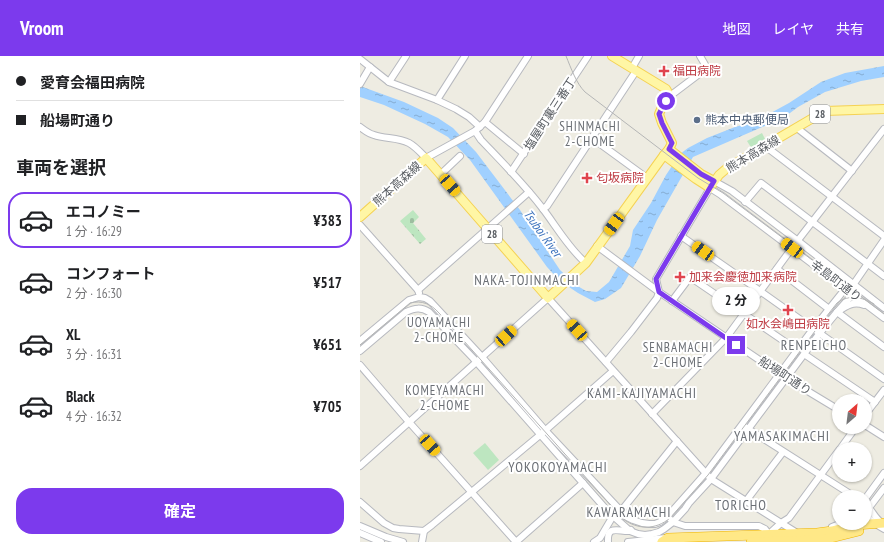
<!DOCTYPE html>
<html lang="ja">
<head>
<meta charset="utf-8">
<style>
  :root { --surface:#fff; --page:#f2f2f2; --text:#202124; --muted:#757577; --line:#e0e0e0; --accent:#7c3aed }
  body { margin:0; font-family:"PT Sans Narrow","Noto Sans JP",sans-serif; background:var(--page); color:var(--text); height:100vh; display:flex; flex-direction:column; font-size:15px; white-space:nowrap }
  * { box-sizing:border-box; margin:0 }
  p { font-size:13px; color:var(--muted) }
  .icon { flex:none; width:22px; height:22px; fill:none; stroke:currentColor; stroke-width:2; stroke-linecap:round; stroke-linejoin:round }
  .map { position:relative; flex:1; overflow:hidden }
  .sheet { display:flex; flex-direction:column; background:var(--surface); width:360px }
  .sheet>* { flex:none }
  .banner { display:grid; align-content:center; height:88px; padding:0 16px; background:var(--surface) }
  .needle { width:26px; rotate:28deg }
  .controls { position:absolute; left:472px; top:338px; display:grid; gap:8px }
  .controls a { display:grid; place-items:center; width:40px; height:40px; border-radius:50%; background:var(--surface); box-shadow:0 1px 3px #0004; font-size:20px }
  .end { position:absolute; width:18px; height:18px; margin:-9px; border:5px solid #7c3aed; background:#fff; box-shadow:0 0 0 2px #fff }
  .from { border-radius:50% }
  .bubble { position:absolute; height:28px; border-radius:14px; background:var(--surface); box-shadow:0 1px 3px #0004; font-size:13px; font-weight:700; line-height:28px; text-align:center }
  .car { position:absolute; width:12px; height:24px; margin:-12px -6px; border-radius:5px; box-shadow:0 0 3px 1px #0007; background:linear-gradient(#f5c518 24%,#345 0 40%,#f5c518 0 76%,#345 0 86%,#f5c518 0) }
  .banner b { display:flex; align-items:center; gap:14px; height:38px; font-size:15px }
  .banner b+b { border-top:1px solid var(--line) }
  .banner i { width:10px; height:10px; background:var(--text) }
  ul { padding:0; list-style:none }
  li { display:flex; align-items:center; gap:12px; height:56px; margin:0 8px 6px; padding:0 8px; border:2px solid transparent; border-radius:16px }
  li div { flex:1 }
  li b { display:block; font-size:15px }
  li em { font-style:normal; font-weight:700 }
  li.current { border-color:var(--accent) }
  li>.icon { width:36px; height:36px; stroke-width:1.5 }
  h2 { padding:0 16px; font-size:18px; line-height:48px }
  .primary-button { display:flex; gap:8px; margin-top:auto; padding:8px 16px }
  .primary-button a { flex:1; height:46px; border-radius:16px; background:var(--accent); color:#fff; font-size:16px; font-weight:700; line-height:46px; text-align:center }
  header { display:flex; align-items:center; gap:24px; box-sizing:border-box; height:56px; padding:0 20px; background:var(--accent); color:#fff }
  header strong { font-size:19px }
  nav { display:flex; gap:22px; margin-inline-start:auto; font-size:14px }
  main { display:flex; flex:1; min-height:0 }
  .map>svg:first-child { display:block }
  .cemetery { fill:url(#cemetery-stones) }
  .park { fill:#bde6c0 }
  .water { fill:url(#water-ripples) }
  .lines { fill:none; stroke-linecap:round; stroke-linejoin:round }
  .minor-casing { stroke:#b7b9bf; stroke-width:8 }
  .major-casing { stroke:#f5d253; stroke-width:10 }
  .highway-casing { stroke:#efb400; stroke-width:10 }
  .minor { stroke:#fff; stroke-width:6 }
  .major { stroke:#fff6a5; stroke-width:8 }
  .highway { stroke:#ffe887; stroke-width:9 }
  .tram { stroke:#b5b6b6; stroke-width:1 }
  .route { stroke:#7c3aed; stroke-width:5 }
  .health-dot { fill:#e0444e; stroke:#fff; stroke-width:1.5 }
  .service-dot { fill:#5c6f8a; stroke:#fff; stroke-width:1.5 }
  .labels { text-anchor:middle; stroke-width:4; stroke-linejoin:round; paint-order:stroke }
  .shield { fill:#fff; stroke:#8c8e92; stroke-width:1 }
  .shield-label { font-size:11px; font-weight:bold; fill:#5a5e63 }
  .health-label { font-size:12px; fill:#be3a42; stroke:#fff; text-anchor:start }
  .street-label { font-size:12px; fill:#5a5e63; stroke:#fff }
  .service-label { font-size:12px; fill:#4e5e75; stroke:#fff; text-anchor:start }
  .neighbourhood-label { font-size:13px; letter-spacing:1px; fill:#6b6f75; stroke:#fff }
  .water-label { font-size:13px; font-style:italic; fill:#3d73bd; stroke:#fff }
  .quarter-label { font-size:14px; letter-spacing:1px; fill:#6b6f75; stroke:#fff }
</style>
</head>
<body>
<header>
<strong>Vroom</strong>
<nav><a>地図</a><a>レイヤ</a><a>共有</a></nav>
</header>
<main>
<section class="sheet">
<div class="banner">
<b><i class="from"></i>愛育会福田病院</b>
<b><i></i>船場町通り</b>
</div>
<h2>車両を選択</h2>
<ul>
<li class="current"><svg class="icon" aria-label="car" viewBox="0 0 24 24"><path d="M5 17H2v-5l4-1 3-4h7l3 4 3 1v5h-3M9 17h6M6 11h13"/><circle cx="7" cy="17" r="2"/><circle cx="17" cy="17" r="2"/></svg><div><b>エコノミー</b><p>1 分 · 16:29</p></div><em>¥383</em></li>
<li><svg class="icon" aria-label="car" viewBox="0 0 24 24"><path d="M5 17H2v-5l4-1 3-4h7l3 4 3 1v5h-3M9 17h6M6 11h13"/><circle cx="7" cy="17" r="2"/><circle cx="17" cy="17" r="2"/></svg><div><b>コンフォート</b><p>2 分 · 16:30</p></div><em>¥517</em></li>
<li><svg class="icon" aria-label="car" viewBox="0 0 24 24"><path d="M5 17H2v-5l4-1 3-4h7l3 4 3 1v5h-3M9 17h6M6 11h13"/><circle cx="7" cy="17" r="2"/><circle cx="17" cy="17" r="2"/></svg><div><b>XL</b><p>3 分 · 16:31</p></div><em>¥651</em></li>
<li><svg class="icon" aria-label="car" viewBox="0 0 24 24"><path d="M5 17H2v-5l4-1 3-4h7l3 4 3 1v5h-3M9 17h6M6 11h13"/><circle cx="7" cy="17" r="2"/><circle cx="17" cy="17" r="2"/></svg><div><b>Black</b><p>4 分 · 16:32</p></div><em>¥705</em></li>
</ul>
<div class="primary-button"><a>確定</a></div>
</section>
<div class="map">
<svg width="524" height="486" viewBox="0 0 524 486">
  <defs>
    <pattern id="cemetery-stones" width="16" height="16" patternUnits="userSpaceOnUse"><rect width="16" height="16" fill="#bde6c0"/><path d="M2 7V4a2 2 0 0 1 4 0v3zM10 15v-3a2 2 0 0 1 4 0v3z" fill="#9dbea0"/></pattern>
    <pattern id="water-ripples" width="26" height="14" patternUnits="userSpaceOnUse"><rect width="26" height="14" fill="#a0d0ff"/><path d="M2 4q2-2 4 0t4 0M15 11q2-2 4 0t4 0" fill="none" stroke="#85acd2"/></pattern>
  </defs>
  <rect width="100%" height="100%" fill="#eeece2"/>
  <polygon class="cemetery" points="53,154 59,161 53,167 66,183 60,188 40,165"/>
  <g class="park">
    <polygon points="402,77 406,85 392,93 387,85"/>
    <polygon points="125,387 139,404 128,414 113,397"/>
  </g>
  <polygon class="water" points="524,10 524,21 501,25 465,36 438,51 430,57 407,69 333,101 297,164 280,200 261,232 245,243 235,246 218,237 200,225 187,211 110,104 88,81 65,68 24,49 0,41 0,30 44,46 78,62 93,72 116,96 160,154 200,214 216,229 226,235 237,236 249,226 270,190 273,174 291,147 306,119 320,98 328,92 347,82 375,71 396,65 429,47 461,26 485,17"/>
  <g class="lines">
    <defs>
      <g id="minor">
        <polyline points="0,3 29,26 77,44 96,53 109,61 120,71"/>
        <polyline points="272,12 279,0"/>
        <polyline points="29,26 46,0"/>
        <polyline points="0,28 10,11"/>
        <polyline points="310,40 347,12 340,0"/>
        <polyline points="77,44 105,0"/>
        <polyline points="125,66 164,98"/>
        <path d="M0,71C4,74 9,78 14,79C25,83 38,81 49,87C56,91 60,96 66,102L115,75L125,66L168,0"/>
        <polyline points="437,72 492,115"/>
        <path d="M115,75L121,84C143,107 165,129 183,153C196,170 210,194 226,207"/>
        <polyline points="232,82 287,122"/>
        <polyline points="405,90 524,180"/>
        <polyline points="151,116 228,0"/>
        <polyline points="80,119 100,100"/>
        <polyline points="354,125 372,135 438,185 524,252"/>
        <polyline points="385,146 401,127 524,220"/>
        <polyline points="183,153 187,150 276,15"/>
        <polyline points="0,169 58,234 59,237"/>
        <polyline points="321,180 400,235 524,323"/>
        <polyline points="237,190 299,236 426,322 479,354"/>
        <polyline points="417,213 469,253"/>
        <polyline points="58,234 169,136"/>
        <polyline points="312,245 330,221 437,294"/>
        <path d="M504,249C493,245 486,250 477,256L524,291"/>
        <polyline points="0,285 49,244 59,241 65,242 70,245 122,301 185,374 261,455 267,461 273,464 282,467 289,468 295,468 300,466 307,461 346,417 453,273 485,233 493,229 524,184"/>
        <path d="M0,295L46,256C55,252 61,251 69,256L113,302L244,451L253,460L270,475L278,478L285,479L292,478L299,476L304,473L313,466L325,453L329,447L351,423L459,278L477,256L492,239L493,229"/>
        <polyline points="444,298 515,346"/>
        <polyline points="246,306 271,276 297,242 299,236 296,223 350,132 361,139 524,262"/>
        <polyline points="0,309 49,366 156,486"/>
        <polyline points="292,358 366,282 432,192 524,73"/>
        <polyline points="505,359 524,334"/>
        <polyline points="505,369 524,381"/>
        <polyline points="385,371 495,441"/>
        <polyline points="480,393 496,371"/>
        <polyline points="0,410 188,242 351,423 437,477"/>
        <polyline points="505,443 524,417"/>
        <polyline points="386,445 423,396"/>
        <polyline points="0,446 24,467 33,472 39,473 64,475 72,469 180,379 253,315"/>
        <path d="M505,448C512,453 514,462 522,467"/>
        <path d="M505,454C508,464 515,468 524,473"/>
        <polyline points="505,457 524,432"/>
        <polyline points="311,464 313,466 325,470 399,470 405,473 409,478 421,467 429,462 479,394"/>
        <polyline points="0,470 26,481 43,486"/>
        <polyline points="472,471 482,467"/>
        <polyline points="0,477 21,486"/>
        <polyline points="62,486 64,475"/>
        <polyline points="156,486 223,427"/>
        <polyline points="234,486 240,482 253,460 261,455 317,385"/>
        <path d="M248,486C247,468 259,476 270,475L271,474"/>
        <polyline points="268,486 306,482"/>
      </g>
      <g id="major">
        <polyline points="309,93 341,118 354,125"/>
        <polyline points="304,99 336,123 350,132 359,119 366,113 458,59 465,55 524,53"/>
        <polyline points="0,161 66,102 188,242 226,207 304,99 309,93 312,87 302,67 299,58 302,51 310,40 306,33 252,0"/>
      </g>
      <g id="highway">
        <polyline points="302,486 308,482 457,477 472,475 495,469 524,467"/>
        <polyline points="391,486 458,484 475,481 499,475"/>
      </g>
    </defs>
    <use href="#minor" class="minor-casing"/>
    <use href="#major" class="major-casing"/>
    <use href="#highway" class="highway-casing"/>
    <use href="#minor" class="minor"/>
    <use href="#major" class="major"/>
    <use href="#highway" class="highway"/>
    <g class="tram">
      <path d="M206,0C211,12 216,27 225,36L338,122L363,137L524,258"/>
      <path d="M0,289L50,247C62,244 71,248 79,257L263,463C278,474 296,474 310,462L348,419L455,275L477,247C489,238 502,241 514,248"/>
    </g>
  </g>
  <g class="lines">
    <polyline class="route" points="306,45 299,58 302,67 312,87 309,93 341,118 354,125 296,223 299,236 376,289"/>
  </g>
  <g class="health-dot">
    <path d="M302 9h4v4h4v4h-4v4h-4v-4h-4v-4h4z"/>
    <path d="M225 116h4v4h4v4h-4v4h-4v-4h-4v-4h4z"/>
    <path d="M318 215h4v4h4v4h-4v4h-4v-4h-4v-4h4z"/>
    <path d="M426 248h4v4h4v4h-4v4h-4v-4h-4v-4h4z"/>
  </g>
  <circle class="service-dot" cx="337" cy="64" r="4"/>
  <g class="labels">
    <g class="shield">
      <rect x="450" y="49" width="20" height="18" rx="3"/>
      <rect x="122" y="169" width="20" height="18" rx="3"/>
    </g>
    <g class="shield-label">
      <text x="460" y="62">28</text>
      <text x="132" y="182">28</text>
    </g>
    <g class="health-label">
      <text x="313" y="19">福田病院</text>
      <text x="236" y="126">匂坂病院</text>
      <text x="329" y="225">加来会慶徳加来病院</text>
      <text x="428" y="272" text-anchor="middle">如水会嶋田病院</text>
    </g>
    <g class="street-label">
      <text transform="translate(190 58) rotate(-57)" y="4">塩屋町裏三番丁</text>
      <text transform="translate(393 98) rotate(-31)" y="4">熊本高森線</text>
      <text transform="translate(37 128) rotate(-42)" y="4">熊本高森線</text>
      <text transform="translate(476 225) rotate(37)" y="4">辛島町通り</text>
      <text transform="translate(425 320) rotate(33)" y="4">船場町通り</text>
    </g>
    <g class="service-label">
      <text x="345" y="68">熊本中央郵便局</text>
    </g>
    <g class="neighbourhood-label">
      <text x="230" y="75">SHINMACHI<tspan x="230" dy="15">2-CHOME</tspan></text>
      <text x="79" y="271">UOYAMACHI<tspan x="79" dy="15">2-CHOME</tspan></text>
      <text x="318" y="296">SENBAMACHI<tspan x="318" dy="15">2-CHOME</tspan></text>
      <text x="85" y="339">KOMEYAMACHI<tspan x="85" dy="15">2-CHOME</tspan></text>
    </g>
    <g class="water-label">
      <text transform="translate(183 177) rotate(54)" y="5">Tsuboi River</text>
    </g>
    <g class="quarter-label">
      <text x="167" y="229">NAKA-TOJINMACHI</text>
      <text x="454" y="294">RENPEICHO</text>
      <text x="282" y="342">KAMI-KAJIYAMACHI</text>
      <text x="422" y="385">YAMASAKIMACHI</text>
      <text x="198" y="416">YOKOKOYAMACHI</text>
      <text x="381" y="454">TORICHO</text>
      <text x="269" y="461">KAWARAMACHI</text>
    </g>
  </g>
</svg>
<div class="controls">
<a><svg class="needle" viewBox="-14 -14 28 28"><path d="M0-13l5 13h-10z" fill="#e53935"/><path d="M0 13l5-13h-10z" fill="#757577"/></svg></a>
<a>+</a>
<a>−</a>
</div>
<i class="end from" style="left:306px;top:45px"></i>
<i class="end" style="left:376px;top:289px"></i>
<div class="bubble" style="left:352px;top:231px;width:48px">2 分</div>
<i class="car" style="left:90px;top:129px;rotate:139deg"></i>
<i class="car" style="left:254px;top:168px;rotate:216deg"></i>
<i class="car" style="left:432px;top:192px;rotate:307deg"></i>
<i class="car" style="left:343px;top:195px;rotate:305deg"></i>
<i class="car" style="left:217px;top:274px;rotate:318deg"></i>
<i class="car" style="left:146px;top:280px;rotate:48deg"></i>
<i class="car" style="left:70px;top:389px;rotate:138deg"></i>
</div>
</main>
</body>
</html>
